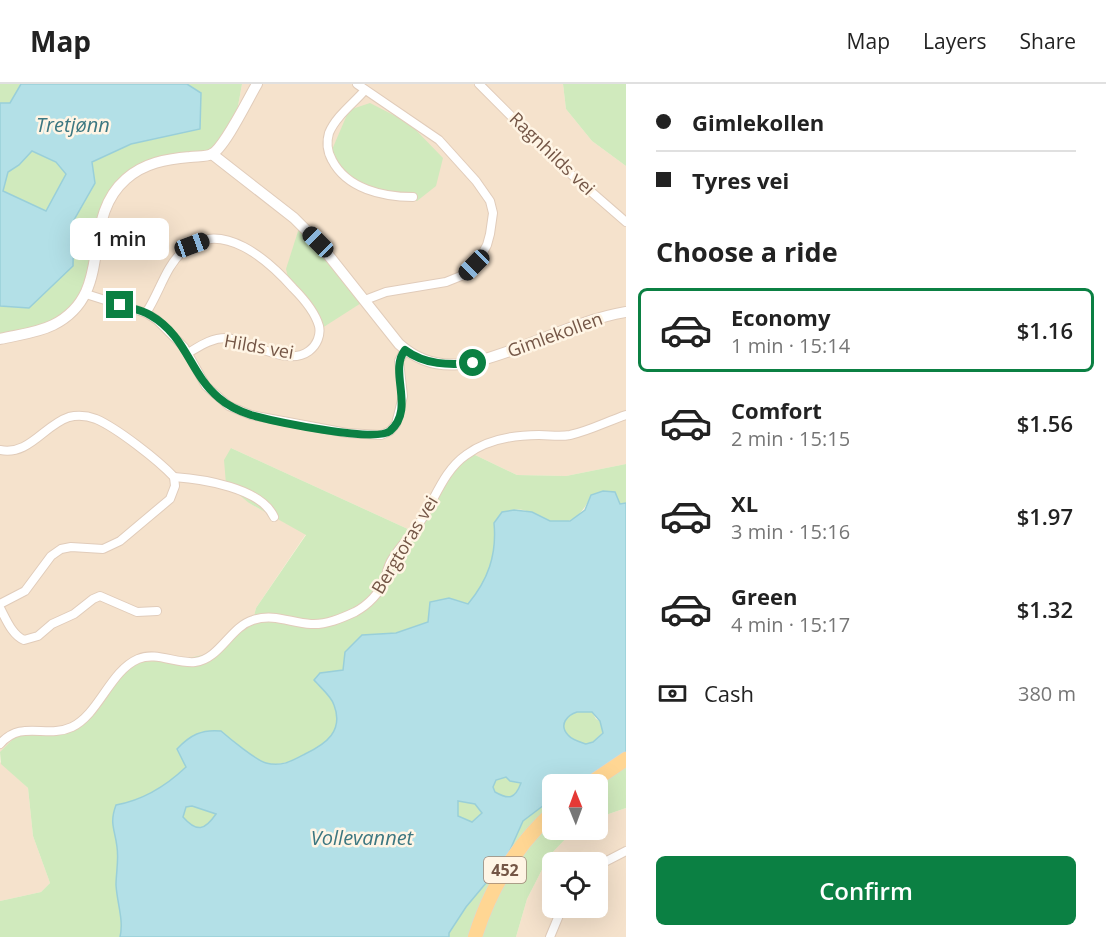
<!DOCTYPE html>
<html lang="en">
<head>
<meta charset="utf-8">
<style>
  :root { --surface:#fff; --page:#f6f6f6; --text:#222; --muted:#767676; --line:#e0e0e0; --accent:#0b8043 }
  body { margin:0; font-family:"Open Sans",sans-serif; background:var(--page); color:var(--text); height:100vh; display:flex; flex-direction:column; font-size:22px; white-space:nowrap }
  * { box-sizing:border-box; margin:0 }
  p { font-size:20px; color:var(--muted) }
  .icon { flex:none; width:33px; height:33px; fill:none; stroke:currentColor; stroke-width:2; stroke-linecap:round; stroke-linejoin:round }
  .map { position:relative; flex:1; overflow:hidden }
  .sheet { display:flex; flex-direction:column; background:var(--surface); width:480px }
  .sheet>* { flex:none }
  .guide { display:grid; align-content:center; height:132px; padding:0 30px; background:var(--surface) }
  .needle { width:39px; rotate:359deg }
  .fabs { position:absolute; left:542px; top:690px; display:grid; gap:12px }
  .fabs a { display:grid; place-items:center; width:66px; height:66px; border-radius:9px; background:var(--surface); box-shadow:0 6px 24px #0002; font-size:30px }
  .end { position:absolute; width:27px; height:27px; margin:-14px; border:8px solid #0b8043; background:#fff; box-shadow:0 0 0 3px #fff }
  .from { border-radius:50% }
  .bubble { position:absolute; height:42px; border-radius:9px; background:var(--surface); box-shadow:0 6px 24px #0002; font-size:20px; font-weight:600; line-height:42px; text-align:center }
  .car { position:absolute; width:18px; height:36px; margin:-18px -9px; border-radius:8px; box-shadow:0 0 4px 2px #0007; background:linear-gradient(#222 24%,#8ab4d8 0 40%,#222 0 76%,#8ab4d8 0 86%,#222 0) }
  .guide b { display:flex; align-items:center; gap:21px; height:57px; font-size:22px }
  .guide b+b { border-top:2px solid var(--line) }
  .guide i { width:15px; height:15px; background:var(--text) }
  ul { padding:0; list-style:none }
  li { display:flex; align-items:center; gap:18px; height:84px; margin:0 12px 9px; padding:0 18px; border:3px solid transparent; border-radius:9px }
  li div { flex:1 }
  li b { display:block; font-size:22px }
  li em { font-style:normal; font-weight:600 }
  li.active { border-color:var(--accent) }
  li>.icon { width:54px; height:54px; stroke-width:1.5 }
  h2 { padding:0 30px; font-size:27px; line-height:72px }
  .pay { display:flex; align-items:center; gap:15px; height:66px; padding:0 30px; font-size:22px }
  .pay p { margin-inline-start:auto }
  .cta { display:flex; gap:12px; margin-top:auto; padding:12px 30px }
  .cta a { flex:1; height:69px; border-radius:9px; background:var(--accent); color:#fff; font-size:24px; font-weight:600; line-height:69px; text-align:center }
  header { display:flex; align-items:center; gap:36px; box-sizing:border-box; height:84px; padding:0 30px; background:var(--surface); border-bottom:2px solid var(--line) }
  header strong { font-size:28px }
  nav { display:flex; gap:33px; margin-inline-start:auto; font-size:21px }
  main { display:flex; flex:1; min-height:0 }
  .map>svg:first-child { display:block }
  .residential { fill:#f5e2cc; fill-rule:evenodd }
  .green { fill:#d0eabd }
  .water { fill:#b3e0e7; stroke:#99cfd9; stroke-width:1.5; fill-rule:evenodd }
  .lines { fill:none; stroke-linecap:round; stroke-linejoin:round }
  .minor-casing { stroke:#e1ccba; stroke-width:10 }
  .tertiary-casing { stroke:#e1ccba; stroke-width:12 }
  .primary-casing { stroke:#ded6d3; stroke-width:15 }
  .minor { stroke:#fff; stroke-width:8 }
  .tertiary { stroke:#fff; stroke-width:10 }
  .primary { stroke:#ffd693; stroke-width:14 }
  .route { stroke:#0b8043; stroke-width:8 }
  .labels { text-anchor:middle; stroke-width:5; stroke-linejoin:round; paint-order:stroke }
  .shield { fill:#fff5e5; stroke:#9e8676; stroke-width:1.5 }
  .shield-label { font-size:16px; font-weight:bold; fill:#745646 }
  .street-label { font-size:18px; fill:#745646; stroke:#fff5e5 }
  .water-label { font-size:20px; font-style:italic; fill:#3c7781; stroke:#fff5e5 }
</style>
</head>
<body>
<header>
<strong>Map</strong>
<nav><a>Map</a><a>Layers</a><a>Share</a></nav>
</header>
<main>
<div class="map">
<svg width="626" height="853" viewBox="0 0 626 853">
  <rect width="100%" height="100%" fill="#fdf1de"/>
  <g class="residential">
    <polygon points="242,0 563,0 566,25 592,57 626,82 626,380 566,392 517,391 473,370 410,446 231,364 249,419 306,450 256,524 253,536 216,568 179,576 71,643 0,668 0,254 110,110 238,22"/>
    <polygon points="0,678 28,704 33,752 50,799 41,808 0,817"/>
    <path d="M626,724V853H516L527,815L549,772L574,746H597V734ZM552,778H597V824H552Z"/>
  </g>
  <g class="green">
    <polygon points="0,0 21,0 10,19 0,19"/>
    <polygon points="187,0 242,0 238,22 218,67 144,79 110,110 90,204 72,234 0,254 0,222 29,224 73,182 74,136 95,99 92,78 131,60 160,54 201,9"/>
    <polygon points="563,0 626,0 626,82 592,57 566,25"/>
    <polygon points="370,19 409,39 443,74 436,102 417,117 348,98 331,68 349,26"/>
    <polygon points="31,67 56,78 66,90 46,127 2,107 8,88 19,81"/>
    <polygon points="300,141 369,214 319,246 290,202 286,185"/>
    <path d="M231,364L410,446L446,394L473,370L517,391L566,392L626,380V419L620,420L591,411C584,429 570,444 548,437C537,433 526,423 513,426C507,428 499,436 494,439C497,472 489,495 468,520L449,514L428,538L396,549L362,551L343,587H332C333,602 338,627 336,641C333,664 286,685 265,679C256,677 228,654 221,647C190,679 162,713 116,722C109,740 116,745 117,763C119,776 116,789 116,801C117,819 124,836 120,853H0V817L41,808L50,799L33,752L28,704L1,680L0,668L21,647L71,643L134,578L179,576L216,568L253,536L256,524L306,451L249,419L226,400L224,376Z"/>
    <path d="M577,628H592L596,635L600,637L603,648L593,658L586,660C580,658 572,656 568,651C558,640 568,631 577,628Z"/>
    <polygon points="626,668 626,724 597,734 597,700 572,700 599,689"/>
    <path d="M506,693L521,699C515,714 509,716 495,708L493,703L496,696Z"/>
    <polygon points="552,715 552,746 574,746 549,772 527,815 516,853 449,853 449,849 466,823 506,775 523,737"/>
    <polygon points="458,717 475,720 482,729 472,738 458,732"/>
    <path d="M192,722L217,730C205,746 197,749 183,733L186,723Z"/>
  </g>
  <g class="water">
    <path d="M21,0H187L201,9L200,45L131,60L92,78L95,99L74,136L73,182L29,224L0,222V19H10ZM32,67L56,78L66,90L46,127L3,107L8,88L19,81Z"/>
    <path d="M603,407L615,408L620,420L626,419V668L599,689L572,700H552V715L523,737L506,775L466,823L449,849V853H120C124,836 117,819 116,801C116,789 119,776 117,763C115,745 109,740 116,721C144,716 166,702 186,683L177,665C190,651 202,645 221,647C229,654 257,677 266,679C282,683 292,677 305,670C326,660 344,647 334,621C332,613 320,603 314,596L320,589L343,586L345,568L362,551L396,549L428,538L430,518L449,514L468,520C488,496 497,471 494,439L502,428L514,426L532,428L550,437H570L585,426L591,411ZM577,628H592L600,637L603,649L593,658L586,660C580,658 572,656 568,651C558,640 568,631 577,628ZM506,693L510,697L521,699C515,715 509,716 495,708L493,703L496,696ZM458,717L475,720L482,729L472,738L458,732ZM192,722L216,730C205,746 197,749 183,733L186,723Z"/>
  </g>
  <g class="lines">
    <defs>
      <g id="minor">
        <polyline points="357,0 439,56 476,97 490,117 493,129 490,150 487,161 480,174 466,190 446,198 386,208 365,216"/>
        <polyline points="479,0 557,78 626,138"/>
        <path d="M365,6C354,19 336,32 329,49C326,59 327,67 332,76C347,105 383,113 413,113"/>
        <polyline points="86,210 146,229 157,236 184,263 206,302 229,322 251,331 347,349 381,351 390,347 396,340 403,312 399,277 405,266"/>
        <path d="M146,229C160,208 165,183 184,166C222,134 269,177 293,204C303,214 315,228 319,242C321,251 317,261 309,267C286,284 249,255 226,254C211,254 200,262 188,269"/>
        <path d="M0,366C29,372 44,341 69,333C78,331 88,332 96,335C117,344 158,376 174,393L175,402L170,415L120,457L103,465L71,463L61,465L51,472L25,507L0,520"/>
        <path d="M174,393C203,395 261,404 274,433"/>
        <path d="M0,524C6,535 12,551 24,556L38,552L52,540L74,530L93,515L100,512L137,528L157,527"/>
        <path d="M0,660C22,635 46,655 72,643C99,630 110,587 138,575C156,567 176,580 195,578C220,575 230,543 253,536C274,529 291,539 311,540C326,541 342,534 355,528C368,521 380,509 385,495C387,488 388,481 393,474C401,461 412,451 420,438C435,416 443,387 466,371C486,356 514,351 539,351C550,351 559,353 570,351C589,347 608,337 626,331"/>
        <polyline points="597,782 626,767"/>
        <polyline points="550,853 562,824"/>
      </g>
      <g id="tertiary">
        <path d="M212,70L294,134L318,158L399,260C438,295 478,278 521,263C555,250 590,234 626,228"/>
        <path d="M0,255C17,251 37,249 53,241C117,209 78,137 126,95C144,79 166,75 190,73C197,72 206,73 212,70C225,63 248,15 257,0"/>
      </g>
      <g id="primary">
        <polyline points="589,700 626,675"/>
        <path d="M475,853C490,805 515,763 552,729"/>
      </g>
    </defs>
    <use href="#minor" class="minor-casing"/>
    <use href="#tertiary" class="tertiary-casing"/>
    <use href="#primary" class="primary-casing"/>
    <use href="#minor" class="minor"/>
    <use href="#tertiary" class="tertiary"/>
    <use href="#primary" class="primary"/>
  </g>
  <g class="lines">
    <path class="route" d="M120,221C129,224 142,226 150,231C187,252 189,289 219,314C228,322 239,327 251,331C273,337 375,359 390,347C416,325 388,287 405,266C425,281 449,281 473,279"/>
  </g>
  <g class="labels">
    <rect class="shield" x="484" y="773" width="42" height="26" rx="4.5"/>
    <g class="shield-label">
      <text x="505" y="792">452</text>
    </g>
    <g class="street-label">
      <text transform="translate(552 70) rotate(44)" y="6">Ragnhilds vei</text>
      <text transform="translate(555 251) rotate(-20)" y="6">Gimlekollen</text>
      <text transform="translate(259 263) rotate(10)" y="6">Hilds vei</text>
      <text transform="translate(405 461) rotate(-59)" y="6">Bergtoras vei</text>
    </g>
    <g class="water-label">
      <text x="73" y="48">Tretjønn</text>
      <text x="362" y="761">Vollevannet</text>
    </g>
  </g>
</svg>
<div class="fabs">
<a><svg class="needle" viewBox="-14 -14 28 28"><path d="M0-13l5 13h-10z" fill="#e53935"/><path d="M0 13l5-13h-10z" fill="#767676"/></svg></a>
<a><svg class="icon" aria-label="locate" viewBox="0 0 24 24"><circle cx="12" cy="12" r="6"/><path d="M12 2v4M12 18v4M2 12h4M18 12h4"/></svg></a>
</div>
<i class="end from" style="left:473px;top:279px"></i>
<i class="end" style="left:120px;top:221px"></i>
<div class="bubble" style="left:70px;top:134px;width:99px">1 min</div>
<i class="car" style="left:318px;top:158px;rotate:315deg"></i>
<i class="car" style="left:192px;top:161px;rotate:70deg"></i>
<i class="car" style="left:474px;top:181px;rotate:225deg"></i>
</div>
<section class="sheet">
<div class="guide">
<b><i class="from"></i>Gimlekollen</b>
<b><i></i>Tyres vei</b>
</div>
<h2>Choose a ride</h2>
<ul>
<li class="active"><svg class="icon" aria-label="car" viewBox="0 0 24 24"><path d="M5 17H2v-5l4-1 3-4h7l3 4 3 1v5h-3M9 17h6M6 11h13"/><circle cx="7" cy="17" r="2"/><circle cx="17" cy="17" r="2"/></svg><div><b>Economy</b><p>1 min · 15:14</p></div><em>$1.16</em></li>
<li><svg class="icon" aria-label="car" viewBox="0 0 24 24"><path d="M5 17H2v-5l4-1 3-4h7l3 4 3 1v5h-3M9 17h6M6 11h13"/><circle cx="7" cy="17" r="2"/><circle cx="17" cy="17" r="2"/></svg><div><b>Comfort</b><p>2 min · 15:15</p></div><em>$1.56</em></li>
<li><svg class="icon" aria-label="car" viewBox="0 0 24 24"><path d="M5 17H2v-5l4-1 3-4h7l3 4 3 1v5h-3M9 17h6M6 11h13"/><circle cx="7" cy="17" r="2"/><circle cx="17" cy="17" r="2"/></svg><div><b>XL</b><p>3 min · 15:16</p></div><em>$1.97</em></li>
<li><svg class="icon" aria-label="car" viewBox="0 0 24 24"><path d="M5 17H2v-5l4-1 3-4h7l3 4 3 1v5h-3M9 17h6M6 11h13"/><circle cx="7" cy="17" r="2"/><circle cx="17" cy="17" r="2"/></svg><div><b>Green</b><p>4 min · 15:17</p></div><em>$1.32</em></li>
</ul>
<div class="pay"><svg class="icon" aria-label="cash" viewBox="0 0 24 24"><path d="M3 7h18v10H3z"/><circle cx="12" cy="12" r="2"/></svg>Cash<p>380 m</p></div>
<div class="cta"><a>Confirm</a></div>
</section>
</main>
</body>
</html>
